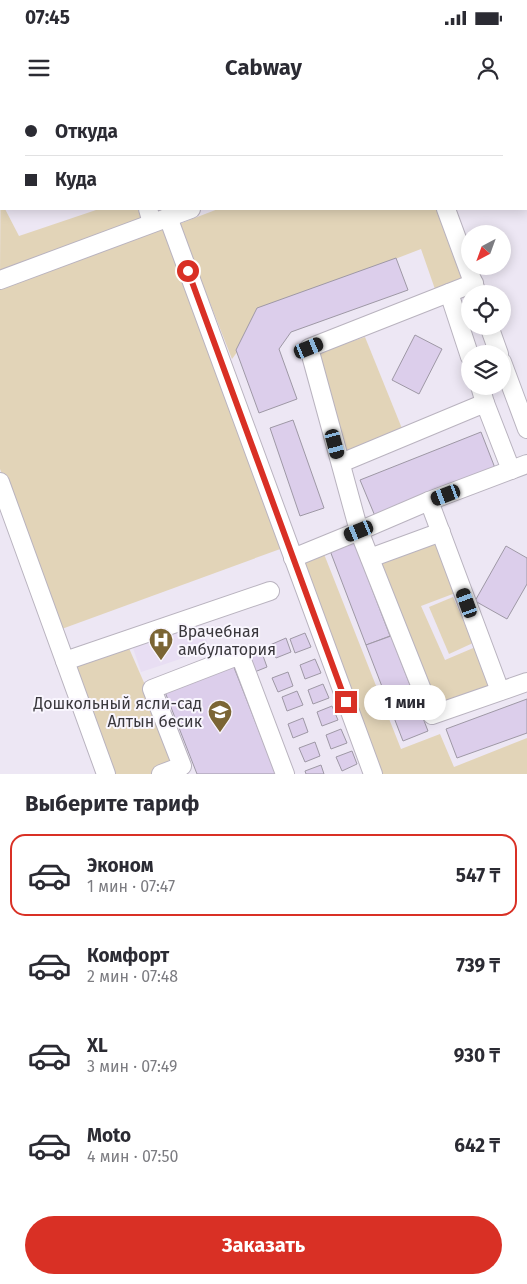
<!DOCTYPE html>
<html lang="ru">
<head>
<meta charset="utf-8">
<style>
  :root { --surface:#fff; --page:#f7f7f7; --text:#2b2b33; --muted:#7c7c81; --line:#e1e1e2; --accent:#d93025 }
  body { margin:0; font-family:"Fira Sans",sans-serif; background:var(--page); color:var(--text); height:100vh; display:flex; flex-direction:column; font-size:19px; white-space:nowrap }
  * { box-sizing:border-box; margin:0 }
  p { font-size:16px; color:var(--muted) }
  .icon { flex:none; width:28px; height:28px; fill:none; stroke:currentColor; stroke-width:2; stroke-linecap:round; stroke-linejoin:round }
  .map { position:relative; height:674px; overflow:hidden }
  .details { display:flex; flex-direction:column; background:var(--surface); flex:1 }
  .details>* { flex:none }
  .top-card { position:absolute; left:0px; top:0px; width:528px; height:110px; box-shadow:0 2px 12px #0003; display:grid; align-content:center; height:110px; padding:0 25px; background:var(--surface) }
  .needle { width:32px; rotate:221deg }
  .tools { position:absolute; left:461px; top:125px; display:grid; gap:10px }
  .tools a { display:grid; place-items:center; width:50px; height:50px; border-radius:50%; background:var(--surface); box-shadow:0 2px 12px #0003; font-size:25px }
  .end { position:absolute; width:22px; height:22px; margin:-11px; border:6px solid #d93025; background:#fff; box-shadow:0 0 0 2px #fff }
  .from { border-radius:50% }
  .bubble { position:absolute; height:35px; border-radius:18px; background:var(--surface); box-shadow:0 2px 12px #0003; font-size:16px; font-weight:700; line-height:35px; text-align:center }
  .car { position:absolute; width:15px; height:30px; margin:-15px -8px; border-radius:6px; box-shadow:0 0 4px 1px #0007; background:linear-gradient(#222 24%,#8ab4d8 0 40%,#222 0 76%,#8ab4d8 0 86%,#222 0) }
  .top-card b { display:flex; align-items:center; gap:18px; height:48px; font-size:19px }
  .top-card b+b { border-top:1px solid var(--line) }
  .top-card i { width:12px; height:12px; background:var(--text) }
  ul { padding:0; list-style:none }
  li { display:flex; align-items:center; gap:15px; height:82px; margin:0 10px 8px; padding:0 15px; border:2px solid transparent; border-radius:15px }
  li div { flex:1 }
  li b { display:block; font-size:19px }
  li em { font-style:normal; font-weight:700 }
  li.current { border-color:var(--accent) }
  li>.icon { width:45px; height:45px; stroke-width:1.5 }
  h2 { padding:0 25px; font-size:22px; line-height:60px }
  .button { display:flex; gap:10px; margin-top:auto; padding:10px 25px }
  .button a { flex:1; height:58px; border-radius:30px; background:var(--accent); color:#fff; font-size:20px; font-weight:700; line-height:58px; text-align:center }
  .status { display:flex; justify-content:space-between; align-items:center; height:35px; padding:0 25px; background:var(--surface); direction:ltr }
  .status svg { height:14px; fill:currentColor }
  header { display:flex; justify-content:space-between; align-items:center; height:65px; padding:0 25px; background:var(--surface); font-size:22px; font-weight:700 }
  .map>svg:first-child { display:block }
  .built { fill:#e8def3 }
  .green { fill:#e2d4b8 }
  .building { fill:#dcceeb; stroke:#9e98a5 }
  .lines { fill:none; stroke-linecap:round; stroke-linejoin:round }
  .minor-casing { stroke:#b9b3bf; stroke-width:20 }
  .minor { stroke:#fff; stroke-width:18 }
  .route { stroke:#d93025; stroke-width:6 }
  .labels { text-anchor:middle; stroke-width:4; stroke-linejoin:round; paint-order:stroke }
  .poi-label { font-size:16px; fill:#39373c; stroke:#f9f6fe; text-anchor:start }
</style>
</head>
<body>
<div class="status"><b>07:45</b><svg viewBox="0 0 49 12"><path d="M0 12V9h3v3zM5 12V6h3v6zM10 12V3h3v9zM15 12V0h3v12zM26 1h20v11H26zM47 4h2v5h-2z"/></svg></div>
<header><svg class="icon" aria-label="menu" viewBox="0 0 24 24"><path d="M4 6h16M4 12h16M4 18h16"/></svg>Cabway<svg class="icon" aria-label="person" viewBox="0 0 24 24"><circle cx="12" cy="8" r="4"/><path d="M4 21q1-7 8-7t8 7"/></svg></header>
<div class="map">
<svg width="527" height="674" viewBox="0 0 527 674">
  <rect width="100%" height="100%" fill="#ede7f4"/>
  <polygon class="built" points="201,525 210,549 141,572 133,548"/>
  <g class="green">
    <polygon points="1,27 1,109 5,109 19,136 99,109 138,109 141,120 0,174"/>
    <polygon points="218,109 439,109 464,177 436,192 421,149 271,207 232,259 179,124"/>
    <polygon points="166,128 283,448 59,530 0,369 0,187"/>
    <polygon points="365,237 403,331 343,356 316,253"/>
    <polygon points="437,437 458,492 421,506 445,560 478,546 492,587 435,608 379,462"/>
    <polygon points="324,454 401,649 440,634 454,667 527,638 527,674 382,674 300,461"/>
    <polygon points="453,497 473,543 449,554 429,507"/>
    <polygon points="128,546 184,674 111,674 72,564"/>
  </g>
  <g class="building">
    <polygon points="294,0 366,0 367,1 295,1"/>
    <polygon points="396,158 408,190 291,232 279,249 297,299 259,313 236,250 257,208"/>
    <polygon points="415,235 442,249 419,294 392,280"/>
    <polygon points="293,320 324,408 300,416 270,328"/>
    <polygon points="481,332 495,368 375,416 360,380"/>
    <polygon points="353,439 390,536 366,545 329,448"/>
    <polygon points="506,446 527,458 527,484 507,519 475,501"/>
    <polygon points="305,533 311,547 295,553 290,539"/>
    <polygon points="391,536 428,631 403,641 366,545"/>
    <polygon points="286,538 291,552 276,558 270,545"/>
    <polygon points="262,553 267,567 252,573 247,559"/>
    <polygon points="315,559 321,573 305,579 300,565"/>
    <polygon points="233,565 276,674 197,674 165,592"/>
    <polygon points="288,572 293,586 278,592 272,578"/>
    <polygon points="323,584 329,598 313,604 308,590"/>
    <polygon points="297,591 303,605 287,611 282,597"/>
    <polygon points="527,599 527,633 457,658 446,629"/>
    <polygon points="332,606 338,620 322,626 317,612"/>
    <polygon points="303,618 308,632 293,638 288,624"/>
    <polygon points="341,629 347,643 331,649 326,635"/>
    <polygon points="315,642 320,656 305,662 299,648"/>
    <polygon points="352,651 357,664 342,671 336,657"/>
    <polygon points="321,665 324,674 306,674 305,671"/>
  </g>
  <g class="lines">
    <defs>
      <g id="minor">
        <polyline points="53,0 55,1"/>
        <polyline points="407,0 407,1"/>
        <polyline points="14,1 15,0"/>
        <polyline points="110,1 113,0"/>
        <polyline points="235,1 239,0"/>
        <polyline points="0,19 1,18"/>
        <polyline points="526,49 527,50"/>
        <polyline points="148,109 152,123"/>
        <polyline points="446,109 477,193"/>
        <polyline points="168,117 373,674"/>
        <polyline points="0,180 191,109"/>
        <polyline points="449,193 470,257"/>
        <polyline points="489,226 499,254"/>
        <polyline points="502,262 527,329"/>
        <polyline points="480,286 485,303"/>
        <polyline points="341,363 485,303 511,370"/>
        <polyline points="0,382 106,674"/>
        <polyline points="429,401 359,431 309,248 474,183"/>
        <polyline points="293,458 359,431 432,615 527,582"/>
        <polyline points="370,458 441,432"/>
        <polyline points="65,561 270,491"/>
        <polyline points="500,591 429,401 527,364"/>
        <polyline points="161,674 182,666 152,589 240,555 285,674"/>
      </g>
    </defs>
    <use href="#minor" class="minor-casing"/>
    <use href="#minor" class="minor"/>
  </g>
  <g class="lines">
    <polyline class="route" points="188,171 346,602"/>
  </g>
  <defs>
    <symbol id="hospital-pin" viewBox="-11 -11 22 30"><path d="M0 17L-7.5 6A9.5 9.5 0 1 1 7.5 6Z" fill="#7b6534" stroke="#f9f6fe"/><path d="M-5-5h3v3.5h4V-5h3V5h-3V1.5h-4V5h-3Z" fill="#fff"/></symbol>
    <symbol id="school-pin" viewBox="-11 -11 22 30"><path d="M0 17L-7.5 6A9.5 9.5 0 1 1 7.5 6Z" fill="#7b6534" stroke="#f9f6fe"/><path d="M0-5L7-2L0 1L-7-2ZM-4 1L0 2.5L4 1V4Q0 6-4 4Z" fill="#fff"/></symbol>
  </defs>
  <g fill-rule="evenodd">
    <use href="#hospital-pin" x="147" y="526" width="28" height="38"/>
    <use href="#school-pin" x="206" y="598" width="28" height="38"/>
  </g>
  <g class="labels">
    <g class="poi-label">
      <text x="178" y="537">Врачебная<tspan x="178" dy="18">амбулатория</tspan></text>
      <text x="202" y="609" text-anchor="end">Дошкольный ясли-сад<tspan x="202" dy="18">Алтын бесик</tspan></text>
    </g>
  </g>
</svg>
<div class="tools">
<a><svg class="needle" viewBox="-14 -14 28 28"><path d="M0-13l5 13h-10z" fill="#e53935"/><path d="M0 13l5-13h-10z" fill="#7c7c81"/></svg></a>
<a><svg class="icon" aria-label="locate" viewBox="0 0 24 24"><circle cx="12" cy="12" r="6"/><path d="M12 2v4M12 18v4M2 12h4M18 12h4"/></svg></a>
<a><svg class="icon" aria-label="layers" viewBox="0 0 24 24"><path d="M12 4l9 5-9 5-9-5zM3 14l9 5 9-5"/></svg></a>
</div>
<i class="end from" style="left:188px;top:171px"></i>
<i class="end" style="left:346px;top:602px"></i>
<div class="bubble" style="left:364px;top:585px;width:82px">1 мин</div>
<i class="car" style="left:309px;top:248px;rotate:68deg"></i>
<i class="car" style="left:335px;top:344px;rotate:165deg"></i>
<i class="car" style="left:446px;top:395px;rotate:249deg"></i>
<i class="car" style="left:359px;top:431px;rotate:248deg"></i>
<i class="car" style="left:467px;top:503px;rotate:340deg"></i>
<div class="top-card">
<b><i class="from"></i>Откуда</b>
<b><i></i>Куда</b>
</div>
</div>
<section class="details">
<h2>Выберите тариф</h2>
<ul>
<li class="current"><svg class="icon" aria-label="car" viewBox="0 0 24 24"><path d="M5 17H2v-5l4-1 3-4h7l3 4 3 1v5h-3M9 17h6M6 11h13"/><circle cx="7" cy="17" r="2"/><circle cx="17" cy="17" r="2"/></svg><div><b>Эконом</b><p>1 мин · 07:47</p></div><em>547 ₸</em></li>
<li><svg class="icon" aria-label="car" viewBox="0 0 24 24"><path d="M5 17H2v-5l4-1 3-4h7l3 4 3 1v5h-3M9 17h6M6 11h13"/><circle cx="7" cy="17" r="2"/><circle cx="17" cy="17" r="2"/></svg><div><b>Комфорт</b><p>2 мин · 07:48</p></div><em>739 ₸</em></li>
<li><svg class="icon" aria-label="car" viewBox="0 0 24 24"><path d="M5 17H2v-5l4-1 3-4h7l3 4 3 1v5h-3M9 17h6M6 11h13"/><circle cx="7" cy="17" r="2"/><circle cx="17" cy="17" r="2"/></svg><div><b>XL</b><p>3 мин · 07:49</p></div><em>930 ₸</em></li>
<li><svg class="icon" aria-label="car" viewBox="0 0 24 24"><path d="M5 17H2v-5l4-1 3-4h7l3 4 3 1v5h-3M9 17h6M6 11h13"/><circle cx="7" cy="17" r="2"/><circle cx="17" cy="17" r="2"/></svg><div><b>Moto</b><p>4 мин · 07:50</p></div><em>642 ₸</em></li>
</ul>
<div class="button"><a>Заказать</a></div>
</section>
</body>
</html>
